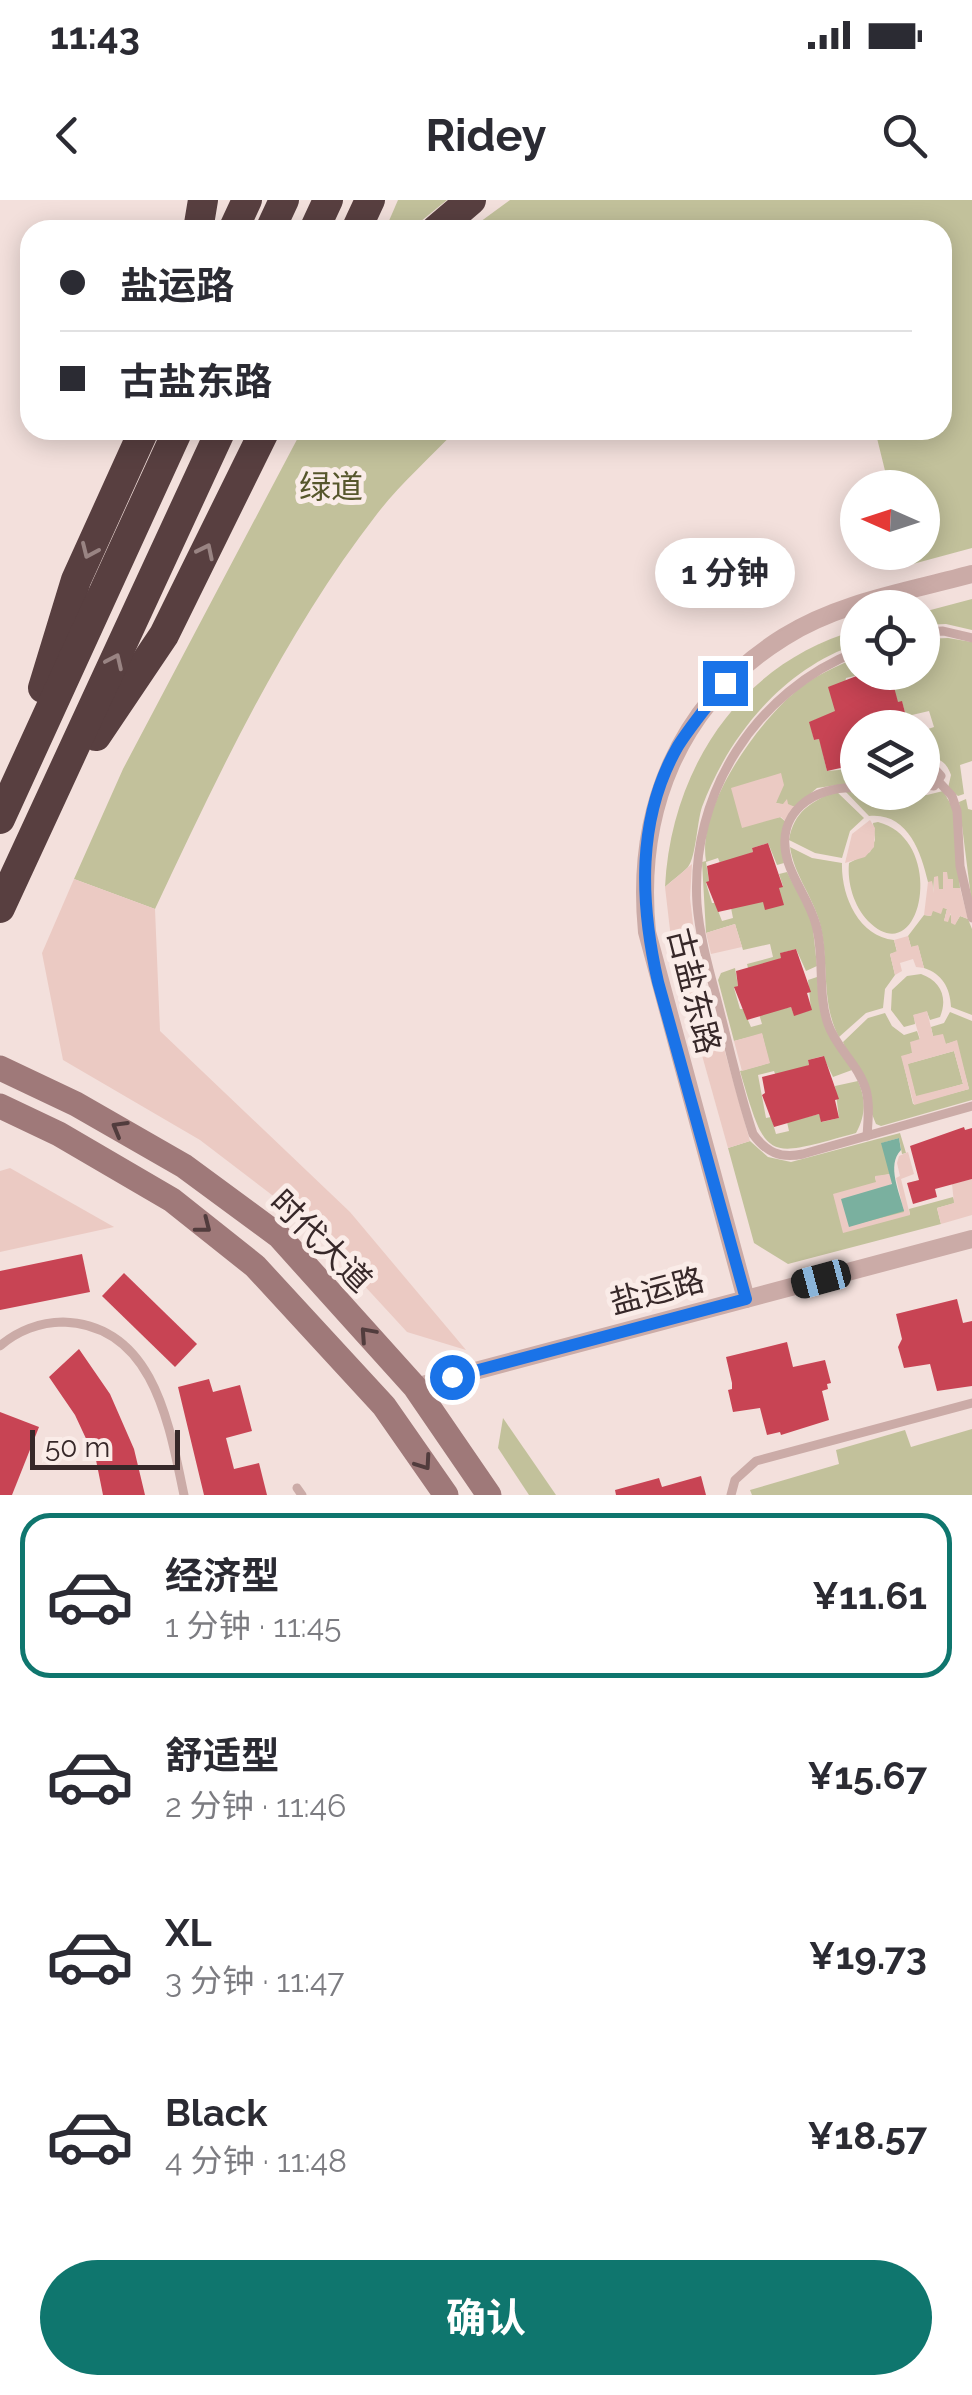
<!DOCTYPE html>
<html lang="zh">
<head>
<meta charset="utf-8">
<style>
  :root { --surface:#fff; --page:#f7f7f7; --text:#2b2b33; --muted:#7c7c81; --line:#e1e1e2; --accent:#0f766e }
  body { margin:0; font-family:Raleway,"Noto Sans SC",sans-serif; background:var(--page); color:var(--text); height:100vh; display:flex; flex-direction:column; font-size:38px; white-space:nowrap }
  * { box-sizing:border-box; margin:0 }
  p { font-size:32px; color:var(--muted) }
  .icon { flex:none; width:55px; height:55px; fill:none; stroke:currentColor; stroke-width:2; stroke-linecap:round; stroke-linejoin:round }
  .map { position:relative; height:1295px; overflow:hidden }
  .drawer { display:flex; flex-direction:column; background:var(--surface); flex:1 }
  .drawer>* { flex:none }
  .top-card { position:absolute; left:20px; top:20px; width:932px; height:220px; border-radius:30px; box-shadow:0 5px 25px #0003; display:grid; align-content:center; height:220px; padding:0 40px; background:var(--surface) }
  .needle { width:65px; rotate:273deg }
  .buttons { position:absolute; left:840px; top:270px; display:grid; gap:20px }
  .buttons a { display:grid; place-items:center; width:100px; height:100px; border-radius:50%; background:var(--surface); box-shadow:0 5px 25px #0003; font-size:50px }
  .scale { position:absolute; left:30px; bottom:25px; width:150px; box-sizing:border-box; padding-left:10px; border:5px solid #372829; border-top:0; font-size:28px; line-height:35px; white-space:nowrap; color:#372829; -webkit-text-stroke:8px #faece8; paint-order:stroke }
  .end { position:absolute; width:45px; height:45px; margin:-22px; border:12px solid #1a73e8; background:#fff; box-shadow:0 0 0 5px #fff }
  .from { border-radius:50% }
  .bubble { position:absolute; height:70px; border-radius:35px; background:var(--surface); box-shadow:0 5px 25px #0003; font-size:32px; font-weight:700; line-height:70px; text-align:center }
  .car { position:absolute; width:30px; height:60px; margin:-30px -15px; border-radius:12px; box-shadow:0 0 8px 2px #0007; background:linear-gradient(#222 24%,#8ab4d8 0 40%,#222 0 76%,#8ab4d8 0 86%,#222 0) }
  .top-card b { display:flex; align-items:center; gap:35px; height:95px; font-size:38px }
  .top-card b+b { border-top:2px solid var(--line) }
  .top-card i { width:25px; height:25px; background:var(--text) }
  ul { padding:18px 0 0; list-style:none }
  li { display:flex; align-items:center; gap:30px; height:165px; margin:0 20px 15px; padding:0 20px; border:5px solid transparent; border-radius:30px }
  li div { flex:1 }
  li b { display:block; font-size:38px }
  li em { font-style:normal; font-weight:700 }
  li.on { border-color:var(--accent) }
  li>.icon { width:90px; height:90px; stroke-width:1.5 }
  .action { display:flex; gap:20px; margin-top:auto; padding:20px 40px }
  .action a { flex:1; height:115px; border-radius:60px; background:var(--accent); color:#fff; font-size:40px; font-weight:700; line-height:115px; text-align:center }
  .status { display:flex; justify-content:space-between; align-items:center; height:70px; padding:0 50px; background:var(--surface); direction:ltr }
  .status svg { height:28px; fill:currentColor }
  header { display:flex; justify-content:space-between; align-items:center; height:130px; padding:0 40px; background:var(--surface); font-size:45px; font-weight:700 }
  .map>svg:first-child { display:block }
  .green { fill:#c2c19b }
  .plaza { fill:#ebcac3; fill-rule:evenodd }
  .water { fill:#7ab09f }
  .building { fill:#c84454 }
  .lines { fill:none; stroke-linecap:round; stroke-linejoin:round }
  .lane { stroke:#cbaba7; stroke-width:9 }
  .street { stroke:#cbaba7; stroke-width:18 }
  .secondary { stroke:#9f7979; stroke-width:25 }
  .highway { stroke:#583f40; stroke-width:30 }
  .oneway { stroke:#998483 }
  .oneway2 { stroke:#513c3d }
  .route { stroke:#1a73e8; stroke-width:12 }
  .labels { text-anchor:middle; stroke-width:10; stroke-linejoin:round; paint-order:stroke }
  .park-label { font-size:32px; fill:#56562b; stroke:#faece8 }
  .street-label { font-size:32px; fill:#372829; stroke:#faece8 }
</style>
</head>
<body>
<div class="status"><b>11:43</b><svg viewBox="0 0 49 12"><path d="M0 12V9h3v3zM5 12V6h3v6zM10 12V3h3v9zM15 12V0h3v12zM26 1h20v11H26zM47 4h2v5h-2z"/></svg></div>
<header><svg class="icon" aria-label="back" viewBox="0 0 24 24"><path d="M15 5l-7 7 7 7"/></svg>Ridey<svg class="icon" aria-label="search" viewBox="0 0 24 24"><circle cx="10" cy="10" r="6"/><path d="M15 15l6 6"/></svg></header>
<div class="map">
<svg width="972" height="1295" viewBox="0 0 972 1295">
  <rect width="100%" height="100%" fill="#f3e0dc"/>
  <g class="green">
    <polygon points="398,0 447,0 410,30 385,30"/>
    <polygon points="510,0 972,0 972,348 909,365 906,353 922,352 922,288 889,287 875,230 942,230 942,30 469,30"/>
    <path d="M302,230H456C430,258 400,284 377,314C284,434 219,573 155,709L74,679L123,569Z"/>
    <polygon points="972,399 972,430 946,424 923,425 923,412"/>
    <path d="M857,430V444C783,469 729,535 702,607C697,622 696,657 688,667C682,674 672,680 665,687C671,569 740,463 857,430Z"/>
    <path d="M948,438L972,442V561L960,565L964,594L958,596L948,588L951,575C947,563 940,557 927,558L922,531L934,527L929,511L912,515L915,527H891L890,524L907,519L902,502L895,503L890,473L922,472L923,439Z"/>
    <path d="M857,457L858,472L867,473L846,478L840,510L810,522L814,540L823,538L831,551L823,554L827,571L850,569L852,583L817,588L795,607L776,603L781,573L767,619L780,617L786,622L781,644L784,663L777,665L768,643L752,648L753,652L721,666L718,658L706,662L709,681L706,683L712,703H715L722,721L733,718L731,708L783,686L779,674L787,672L812,720L817,766L806,771L796,749L781,753V758L749,772L747,764L773,757L770,744L743,750L735,724L706,733L702,662L706,661C697,607 756,525 795,492C813,476 836,467 857,457Z"/>
    <path d="M836,591L864,618L850,631L842,658L815,653L789,640C794,611 811,602 836,591Z"/>
    <path d="M845,591L927,595L943,591L953,608L960,688L953,689L943,673L944,689L939,690L934,678L933,693L932,682H928C921,651 907,612 869,616Z"/>
    <polygon points="966,599 968,609 972,610 972,705 959,602"/>
    <path d="M878,622C948,640 922,775 868,721C854,706 847,683 849,663L870,652L875,640L873,623Z"/>
    <path d="M790,647L812,658L842,663C841,695 858,736 894,740L897,752L890,754L895,775L885,789L883,808L866,813L839,837C820,802 830,759 819,720C811,694 794,674 790,647Z"/>
    <path d="M942,707L947,709L944,721L953,713L955,724L960,716L968,719L972,729V815L951,807C950,787 942,774 924,768L918,746L911,747L908,736L924,715L931,716L932,711Z"/>
    <path d="M735,768L738,786L734,788L740,809H743L751,827L762,824L759,814L791,807L794,815L811,810L808,780L817,777L820,808L852,870L833,877L823,856L808,860L809,865L777,879L774,871L758,875L766,918L771,917L776,934L789,931L787,922L819,914L822,922L839,918L835,886L858,881C866,899 866,915 856,933C765,958 767,963 740,871L769,863L762,834L734,841L718,780L721,773Z"/>
    <path d="M921,774C941,781 948,798 940,817L930,820L927,812L914,815L915,824L904,827L891,810L892,790L907,776Z"/>
    <polygon points="950,812 972,821 972,900 881,926 876,924 843,842 868,818 885,813 892,826 904,835 917,831 920,840 912,853 902,857 913,904 969,889 956,841 946,844 933,836 931,827 944,823"/>
    <polygon points="954,851 963,884 916,897 907,864"/>
    <polygon points="900,933 906,953 902,954 899,938 882,943 890,974 875,977 876,981 910,1015 909,1009 953,997 955,1003 937,1008 941,1024 788,1064 754,1043 728,948 750,941 768,957 791,962"/>
    <polygon points="503,1218 556,1295 529,1295 498,1248"/>
    <polygon points="972,1229 972,1295 752,1295 750,1290 839,1264 836,1250 905,1230 911,1247"/>
  </g>
  <g class="plaza">
    <polygon points="781,573 784,585 776,603 783,604 787,599 788,604 795,607 786,622 781,617 742,628 731,588"/>
    <polygon points="870,620 875,628 874,647 865,657 845,663 852,634"/>
    <polygon points="692,664 690,698 697,757 694,764 678,770 672,747 665,687"/>
    <polygon points="943,672 947,672 948,679 953,679 953,688 960,688 968,719 960,716 955,725 951,723 951,713 948,722 944,721 947,709 943,708 941,714 933,711 931,716 924,715 928,682 932,681 934,693 934,677 938,676 939,689 943,689"/>
    <polygon points="74,679 155,709 160,831 350,1012 466,1150 407,1132 302,1018 200,940 63,860 42,753"/>
    <polygon points="735,724 742,747 711,754 706,733"/>
    <polygon points="908,736 911,747 918,745 924,768 916,767 913,759 900,763 902,771 895,775 890,754 897,751 894,740"/>
    <polygon points="695,779 707,788 750,941 728,948 682,784"/>
    <path d="M927,811L933,836L943,834L946,844L957,840L969,889L914,905L901,856L912,853L910,842L920,839L913,815ZM954,851L963,884L916,896L908,864Z"/>
    <polygon points="762,833 770,863 742,871 734,841"/>
    <polygon points="908,952 914,974 901,979 910,1015 843,1033 833,994 876,982 875,976 890,974 892,983 849,1026 904,1012 896,978 900,976 897,963 899,956"/>
    <polygon points="10,968 114,1027 0,1052 0,971"/>
    <polygon points="972,979 972,1015 941,1024 937,1008 954,1003 952,984"/>
  </g>
  <path class="water" d="M899,938L901,950C886,965 900,993 904,1011L849,1027L841,999L892,984L881,943Z"/>
  <g class="building">
    <polygon points="867,472 890,472 898,502 902,501 907,520 890,524 891,528 858,528 858,580 848,580 845,567 827,571 819,539 814,540 809,522 835,511 828,487"/>
    <polygon points="768,643 783,687 779,688 784,705 765,710 763,702 718,712 706,682 709,681 707,666 753,652 752,648"/>
    <polygon points="796,749 811,792 807,793 812,810 794,816 791,807 747,820 734,787 738,786 736,771 781,758 780,753"/>
    <polygon points="824,856 839,899 835,900 839,918 821,922 819,914 774,927 762,895 765,893 762,877 809,865 808,860"/>
    <polygon points="964,927 965,930 972,928 972,979 935,989 937,997 913,1004 907,983 919,980 910,946"/>
    <polygon points="82,1054 90,1092 0,1110 0,1071"/>
    <polygon points="124,1073 197,1144 175,1167 102,1096"/>
    <polygon points="957,1099 963,1123 972,1121 972,1186 937,1191 930,1164 904,1168 898,1147 902,1139 896,1114"/>
    <polygon points="787,1142 793,1167 825,1160 831,1183 827,1184 828,1189 822,1191 829,1220 781,1235 780,1232 767,1235 760,1208 733,1212 728,1190 732,1189 732,1183 726,1157"/>
    <polygon points="79,1149 110,1194 134,1249 145,1295 103,1295 96,1260 75,1215 49,1177"/>
    <polygon points="209,1179 213,1192 240,1185 252,1231 226,1238 234,1269 259,1263 267,1295 204,1295 178,1187"/>
    <polygon points="0,1212 39,1227 12,1295 0,1295"/>
    <polygon points="701,1276 706,1295 616,1295 615,1290 659,1278 662,1287"/>
  </g>
  <g class="lines">
    <g class="lane">
      <polyline points="922,432 943,431 972,438"/>
      <path d="M858,451C755,491 690,594 697,704C700,742 712,779 721,816C731,855 740,895 753,934C766,952 780,959 803,954L972,906"/>
      <polyline points="922,545 928,568"/>
      <polyline points="922,574 933,567 941,576 934,586 926,585 922,580"/>
      <polyline points="939,582 952,596 957,611 960,666 972,718"/>
      <path d="M858,588C814,585 773,613 788,662C795,684 810,702 816,725C825,757 817,793 828,824C836,848 859,865 866,890C870,904 868,921 867,936"/>
      <path d="M0,1146C17,1131 40,1122 63,1122C154,1125 169,1224 184,1295"/>
      <polyline points="297,1288 302,1295"/>
      <polyline points="731,1295 735,1280 756,1261 972,1203"/>
    </g>
    <g class="street">
      <path d="M746,1099L647,732C635,611 678,503 784,437C839,402 910,391 972,374"/>
      <polyline points="415,1187 972,1039"/>
    </g>
    <g class="secondary">
      <polyline points="0,868 76,904 184,966 279,1036 415,1187 489,1295"/>
      <polyline points="0,906 59,934 172,1000 255,1066 384,1206 446,1295"/>
    </g>
    <g class="highway">
      <polyline points="198,30 203,0"/>
      <polyline points="233,30 247,0"/>
      <polyline points="270,30 284,0"/>
      <polyline points="314,30 328,0"/>
      <polyline points="356,30 370,0"/>
      <polyline points="436,30 471,0"/>
      <polyline points="43,488 76,380 144,230"/>
      <polyline points="96,536 164,435 265,230"/>
      <polyline points="0,619 178,230"/>
      <polyline points="0,708 221,230"/>
    </g>
  </g>
  <defs><path id="oneway-chevron" d="M-2-3.5L2.5 0L-2 3.5" fill="none" stroke-width="1.6" stroke-linecap="round" stroke-linejoin="round" transform="scale(2.5)"/></defs>
  <g class="oneway">
    <use href="#oneway-chevron" transform="translate(89 351) rotate(114)"/>
    <use href="#oneway-chevron" transform="translate(206 351) rotate(-64)"/>
    <use href="#oneway-chevron" transform="translate(115 461) rotate(-65)"/>
  </g>
  <g class="oneway2">
    <use href="#oneway-chevron" transform="translate(119 928) rotate(-150)"/>
    <use href="#oneway-chevron" transform="translate(204 1026) rotate(38)"/>
    <use href="#oneway-chevron" transform="translate(367 1134) rotate(-132)"/>
    <use href="#oneway-chevron" transform="translate(424 1263) rotate(55)"/>
  </g>
  <g class="lines">
    <path class="route" d="M452,1177L746,1099L658,782C640,703 636,619 678,546C692,524 709,504 725,483"/>
  </g>
  <g class="labels">
    <g class="park-label">
      <text x="331" y="298">绿道</text>
    </g>
    <g class="street-label">
      <text transform="translate(694 791) rotate(76)" y="11">古盐东路</text>
      <text transform="translate(321 1041) rotate(45)" y="11">时代大道</text>
      <text transform="translate(657 1091) rotate(-15)" y="11">盐运路</text>
    </g>
  </g>
</svg>
<div class="buttons">
<a><svg class="needle" viewBox="-14 -14 28 28"><path d="M0-13l5 13h-10z" fill="#e53935"/><path d="M0 13l5-13h-10z" fill="#7c7c81"/></svg></a>
<a><svg class="icon" aria-label="locate" viewBox="0 0 24 24"><circle cx="12" cy="12" r="6"/><path d="M12 2v4M12 18v4M2 12h4M18 12h4"/></svg></a>
<a><svg class="icon" aria-label="layers" viewBox="0 0 24 24"><path d="M12 4l9 5-9 5-9-5zM3 14l9 5 9-5"/></svg></a>
</div>
<div class="scale">50 m</div>
<i class="end from" style="left:452px;top:1177px"></i>
<i class="end" style="left:725px;top:483px"></i>
<div class="bubble" style="left:655px;top:338px;width:140px">1 分钟</div>
<i class="car" style="left:821px;top:1079px;rotate:255deg"></i>
<div class="top-card">
<b><i class="from"></i>盐运路</b>
<b><i></i>古盐东路</b>
</div>
</div>
<section class="drawer">
<ul>
<li class="on"><svg class="icon" aria-label="car" viewBox="0 0 24 24"><path d="M5 17H2v-5l4-1 3-4h7l3 4 3 1v5h-3M9 17h6M6 11h13"/><circle cx="7" cy="17" r="2"/><circle cx="17" cy="17" r="2"/></svg><div><b>经济型</b><p>1 分钟 · 11:45</p></div><em>¥11.61</em></li>
<li><svg class="icon" aria-label="car" viewBox="0 0 24 24"><path d="M5 17H2v-5l4-1 3-4h7l3 4 3 1v5h-3M9 17h6M6 11h13"/><circle cx="7" cy="17" r="2"/><circle cx="17" cy="17" r="2"/></svg><div><b>舒适型</b><p>2 分钟 · 11:46</p></div><em>¥15.67</em></li>
<li><svg class="icon" aria-label="car" viewBox="0 0 24 24"><path d="M5 17H2v-5l4-1 3-4h7l3 4 3 1v5h-3M9 17h6M6 11h13"/><circle cx="7" cy="17" r="2"/><circle cx="17" cy="17" r="2"/></svg><div><b>XL</b><p>3 分钟 · 11:47</p></div><em>¥19.73</em></li>
<li><svg class="icon" aria-label="car" viewBox="0 0 24 24"><path d="M5 17H2v-5l4-1 3-4h7l3 4 3 1v5h-3M9 17h6M6 11h13"/><circle cx="7" cy="17" r="2"/><circle cx="17" cy="17" r="2"/></svg><div><b>Black</b><p>4 分钟 · 11:48</p></div><em>¥18.57</em></li>
</ul>
<div class="action"><a>确认</a></div>
</section>
</body>
</html>
